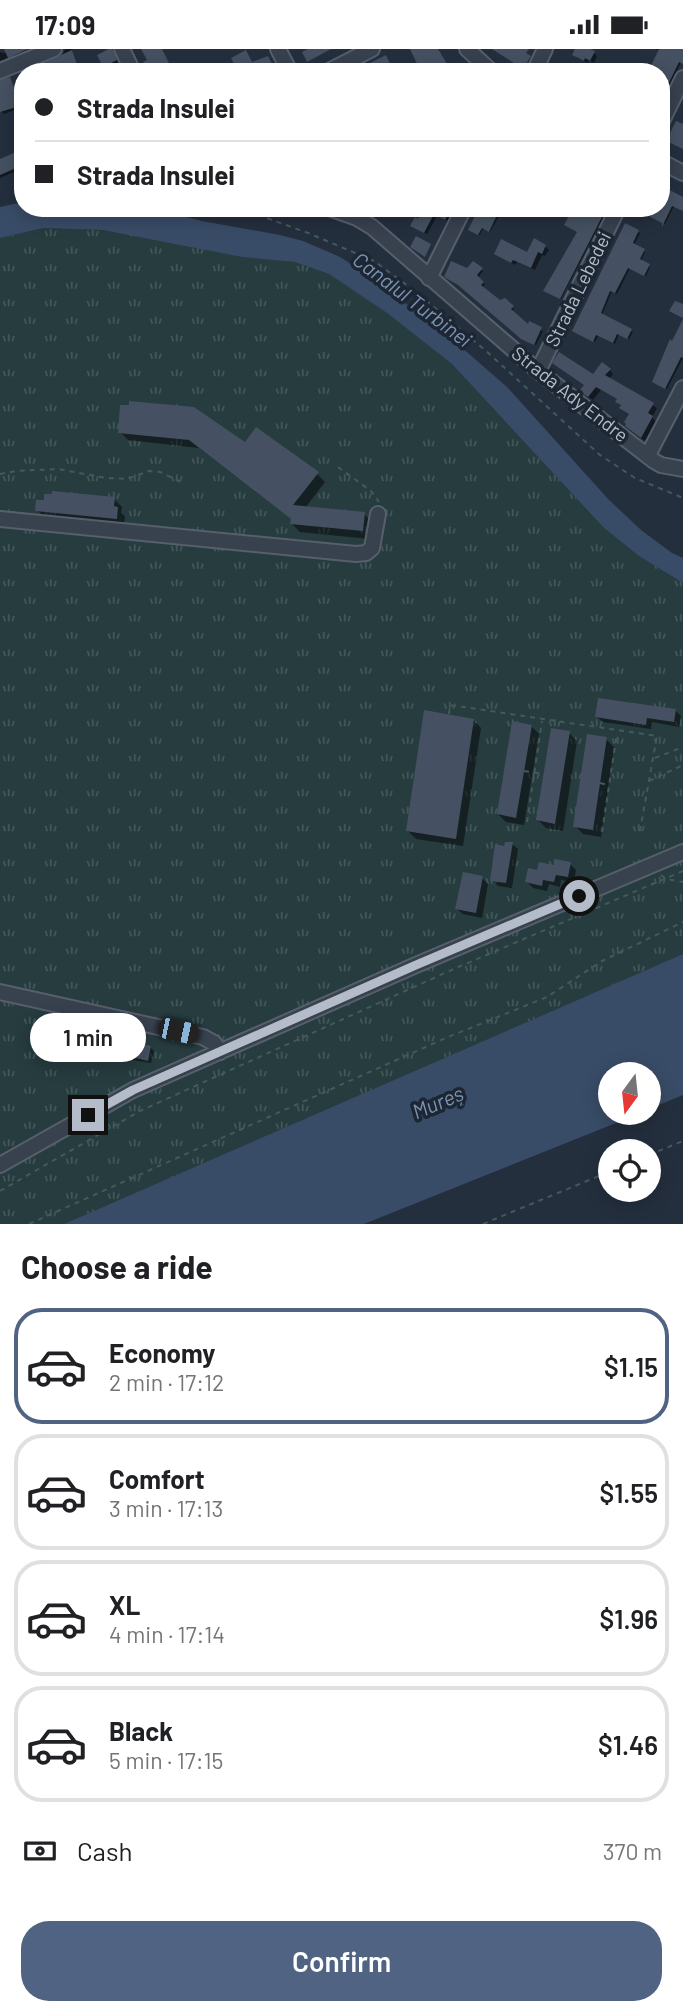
<!DOCTYPE html>
<html lang="en">
<head>
<meta charset="utf-8">
<style>
  :root { --surface:#fff; --page:#f2f2f2; --text:#202124; --muted:#757577; --line:#e0e0e0; --accent:#506383 }
  body { margin:0; font-family:Barlow,sans-serif; background:var(--page); color:var(--text); height:100vh; display:flex; flex-direction:column; font-size:26px; white-space:nowrap }
  * { box-sizing:border-box; margin:0 }
  p { font-size:23px; color:var(--muted) }
  .icon { flex:none; width:38px; height:38px; fill:none; stroke:currentColor; stroke-width:2; stroke-linecap:round; stroke-linejoin:round }
  .map { position:relative; height:1175px; overflow:hidden }
  .drawer { display:flex; flex-direction:column; background:var(--surface); flex:1 }
  .drawer>* { flex:none }
  .hud { position:absolute; left:14px; top:14px; width:656px; height:154px; border-radius:28px; box-shadow:0 4px 18px #0003; display:grid; align-content:center; height:154px; padding:0 21px; background:var(--surface) }
  .needle { width:46px; rotate:195deg }
  .fabs { position:absolute; left:598px; top:1013px; display:grid; gap:14px }
  .fabs a { display:grid; place-items:center; width:63px; height:63px; border-radius:50%; background:var(--surface); box-shadow:0 4px 18px #0003; font-size:35px }
  .end { position:absolute; width:32px; height:32px; margin:-16px; border:9px solid #b4bcc9; background:#111; box-shadow:0 0 0 4px #111 }
  .from { border-radius:50% }
  .bubble { position:absolute; height:49px; border-radius:24px; background:var(--surface); box-shadow:0 4px 18px #0003; font-size:23px; font-weight:600; line-height:49px; text-align:center }
  .car { position:absolute; width:21px; height:42px; margin:-21px -10px; border-radius:9px; box-shadow:0 0 5px 2px #0007; background:linear-gradient(#222 24%,#8ab4d8 0 40%,#222 0 76%,#8ab4d8 0 86%,#222 0) }
  .hud b { display:flex; align-items:center; gap:24px; height:66px; font-size:26px }
  .hud b+b { border-top:2px solid var(--line) }
  .hud i { width:18px; height:18px; background:var(--text) }
  ul { padding:0; list-style:none }
  li { display:flex; align-items:center; gap:21px; height:116px; margin:0 14px 10px; padding:0 7px; border:4px solid var(--line); border-radius:28px }
  li div { flex:1 }
  li b { display:block; font-size:26px }
  li em { font-style:normal; font-weight:600 }
  li.on { border-color:var(--accent) }
  li>.icon { width:63px; height:63px; stroke-width:1.5 }
  h2 { padding:0 21px; font-size:32px; line-height:84px }
  .pay { display:flex; align-items:center; gap:18px; height:77px; padding:0 21px; font-size:26px }
  .pay p { margin-inline-start:auto }
  .primary-button { display:flex; gap:14px; margin-top:auto; padding:14px 21px }
  .primary-button a { flex:1; height:80px; border-radius:28px; background:var(--accent); color:#fff; font-size:28px; font-weight:600; line-height:80px; text-align:center }
  .status { display:flex; justify-content:space-between; align-items:center; height:49px; padding:0 35px; background:var(--surface); direction:ltr }
  .status svg { height:19px; fill:currentColor }
  .map>svg:first-child { display:block }
  .park { fill:url(#park-tufts) }
  .water { fill:#394c67 }
  .shadow { fill:#0007 }
  .building { fill:#455162 }
  .lines { fill:none; stroke-linecap:round; stroke-linejoin:round }
  .minor-casing { stroke:#565f6c; stroke-width:18 }
  .path { stroke:#44595c; stroke-width:2; stroke-dasharray:5 5; stroke-linecap:butt }
  .minor { stroke:#38414e; stroke-width:14 }
  .route { stroke:#b4bcc9; stroke-width:9 }
  .labels { text-anchor:middle; stroke-width:7; stroke-linejoin:round; paint-order:stroke }
  .street-label { font-size:19px; fill:#b4bcc9; stroke:#1d2633 }
  .water-label { font-size:21px; font-style:italic; fill:#7c92b1; stroke:#1d2633 }
</style>
</head>
<body>
<div class="status"><b>17:09</b><svg viewBox="0 0 49 12"><path d="M0 12V9h3v3zM5 12V6h3v6zM10 12V3h3v9zM15 12V0h3v12zM26 1h20v11H26zM47 4h2v5h-2z"/></svg></div>
<div class="map">
<svg width="683" height="1175" viewBox="0 0 683 1175">
  <defs>
    <pattern id="park-tufts" width="24" height="20" patternUnits="userSpaceOnUse" patternTransform="scale(1.75)"><rect width="24" height="20" fill="#263c3f"/><path d="M3 7l-1-3M5 7V3M7 7l1-3M15 17l-1-3M17 17v-4M19 17l1-3" fill="none" stroke="#435659"/></pattern>
  </defs>
  <rect width="100%" height="100%" fill="#242f3e"/>
  <polygon class="park" points="43,179 103,181 150,188 242,208 295,213 329,225 387,264 452,315 604,479 639,507 683,534 683,905 64,1175 0,1175 0,189"/>
  <g class="water">
    <polygon points="23,153 23,159 151,159 202,172 280,186 303,192 340,208 380,234 468,304 507,338 609,451 641,481 672,504 683,509 683,534 639,507 604,479 452,315 387,264 329,225 295,213 242,208 103,181 43,179 0,189 0,158"/>
    <polygon points="683,905 683,1046 649,1060 649,1026 611,1026 611,1064 641,1064 364,1175 64,1175"/>
  </g>
  <g class="shadow">
    <polygon points="8,0 27,0 27,3 0,15 0,3 10,5"/>
    <polygon points="65,0 72,0 80,23 65,23 64,20 58,23 28,23 62,8"/>
    <polygon points="143,0 151,0 164,7 172,23 150,23 149,12"/>
    <polygon points="577,0 586,0 594,4 597,7 594,14 589,11 588,14 577,9 574,5"/>
    <polygon points="655,0 683,0 683,14 681,13 663,51 660,2"/>
    <polygon points="111,1 119,15 108,20 105,17"/>
    <polygon points="552,18 561,23 549,23"/>
    <polygon points="0,33 15,43 23,40 23,58 4,65 1,62"/>
    <polygon points="23,102 23,119 0,129 0,112"/>
    <polygon points="662,139 683,149 683,161 674,157 665,175 643,164 662,159"/>
    <polygon points="426,159 455,159 448,172 437,167 427,185 415,179"/>
    <polygon points="485,159 499,167 490,183 483,179 480,186 472,182"/>
    <polygon points="574,159 596,159 605,165 561,250 547,243 579,183 566,176"/>
    <polygon points="625,177 640,184 634,196 645,203 641,212 650,218 646,227 630,219 617,245 612,242 602,266 631,282 633,283 629,290 619,285 615,295 598,287 595,293 575,283"/>
    <polygon points="545,197 549,201 545,207 542,206 535,221 517,213 515,216 496,205 527,205"/>
    <polygon points="474,214 483,222 478,229 485,235 482,239 500,253 504,251 514,260 511,263 529,278 543,282 536,296 525,291 468,221"/>
    <polygon points="683,274 683,309 667,340 655,334"/>
    <polygon points="610,321 613,325 609,330 657,359 652,368 656,373 645,392 631,381 630,366 621,359 619,351 601,341 593,351 585,346 593,327"/>
    <polygon points="120,383 245,395 317,425 325,433 305,459 364,465 372,473 370,490 300,483 292,475 293,471 199,399 128,391"/>
    <polygon points="114,450 122,458 121,464 125,467 124,477 45,469 37,461"/>
    <polygon points="676,662 681,667 679,678 652,673 651,680 603,673 597,668"/>
    <polygon points="473,671 481,679 463,797 416,790 408,782"/>
    <polygon points="531,677 539,685 524,776 506,773 498,765"/>
    <polygon points="569,684 577,692 563,782 546,779 538,771"/>
    <polygon points="606,690 614,698 601,788 583,785 575,777"/>
    <polygon points="512,795 518,800 512,839 498,837 492,831 506,799"/>
    <polygon points="570,815 576,821 574,833 561,831 560,838 549,835 547,842 533,839 527,833 539,823"/>
    <polygon points="482,829 488,835 482,869 463,865 457,860"/>
    <polygon points="150,998 154,1002 151,1014 133,1011 130,1007"/>
  </g>
  <g class="building">
    <polygon points="4,0 28,0 8,9"/>
    <polygon points="109,0 112,0 117,11 103,18 97,6"/>
    <polygon points="141,0 162,0 169,14 158,20 160,23 148,23 143,13 147,11"/>
    <polygon points="308,0 331,0 307,13 302,3"/>
    <polygon points="410,0 438,0 452,23 433,23 429,16 420,21"/>
    <polygon points="492,0 529,0 526,4 531,7 523,20"/>
    <polygon points="575,0 590,0 595,2 590,12 585,9 584,12 572,6"/>
    <polygon points="659,0 683,0 683,15 679,13 662,48 662,23 648,23"/>
    <polygon points="72,1 80,23 63,23 61,19 56,21 55,18 43,23 33,23 32,19"/>
    <polygon points="246,1 252,13 268,7 276,23 238,23 231,9"/>
    <polygon points="386,6 391,17 387,19 389,23 352,23"/>
    <polygon points="10,28 15,41 18,39 23,56 0,63 0,31"/>
    <polygon points="676,72 683,75 683,100 666,92"/>
    <polygon points="23,100 23,116 0,126 0,110"/>
    <polygon points="662,137 683,148 683,162 672,157 662,178 662,174 633,159 662,159"/>
    <polygon points="423,159 451,159 445,171 434,165 424,184 410,177 415,168 418,170"/>
    <polygon points="479,159 489,159 498,164 489,183 482,179 478,186 468,181"/>
    <polygon points="589,159 599,159 605,162 560,250 543,242 577,183 564,176 572,161 583,166"/>
    <polygon points="625,174 639,181 633,194 645,200 640,210 650,215 644,227 628,219 615,244 610,242 601,264 632,280 627,290 617,285 613,294 596,286 593,293 572,282"/>
    <polygon points="416,187 431,195 425,208 410,198"/>
    <polygon points="534,189 546,196 542,205 538,203 531,219 513,211 511,214 494,205 501,190 527,203"/>
    <polygon points="451,212 467,219 473,212 483,219 477,226 484,233 481,236 500,251 505,249 514,257 511,260 528,275 529,272 542,278 534,296 521,290 458,236 444,228"/>
    <polygon points="675,252 683,255 683,269 669,262"/>
    <polygon points="683,270 683,309 681,308 665,340 652,333 670,290 672,292"/>
    <polygon points="559,303 593,325 602,313 611,320 605,326 654,354 648,364 653,367 641,389 625,377 626,375 624,373 629,365 619,359 621,356 615,353 617,350 596,338 588,348 579,342 584,336 552,314"/>
    <polygon points="129,352 194,358 245,393 256,378 319,423 293,456 365,463 363,482 290,475 291,470 189,391 118,384 120,356 129,356"/>
    <polygon points="52,442 115,448 114,457 118,458 117,470 35,462 36,451 44,451 44,445 52,445"/>
    <polygon points="598,649 676,660 674,673 647,669 646,676 595,668"/>
    <polygon points="424,661 474,670 456,790 406,782"/>
    <polygon points="512,672 532,676 516,769 497,765"/>
    <polygon points="551,679 570,682 555,775 536,771"/>
    <polygon points="587,685 607,688 593,781 573,778"/>
    <polygon points="505,793 513,793 506,834 490,832 495,795 504,797"/>
    <polygon points="555,810 571,813 568,828 556,826 554,833 543,831 542,837 525,833 528,819 537,821 539,813 554,816"/>
    <polygon points="463,823 483,827 476,864 455,860"/>
    <polygon points="131,992 151,997 148,1012 128,1007"/>
  </g>
  <g class="lines">
    <defs>
      <g id="minor">
        <polyline points="122,0 133,23"/>
        <polyline points="278,0 290,23"/>
        <polyline points="467,0 492,23"/>
        <polyline points="0,22 54,0"/>
        <polyline points="327,23 372,0"/>
        <polyline points="534,23 545,0"/>
        <polyline points="662,72 683,29"/>
        <polyline points="662,113 683,124"/>
        <polyline points="329,159 357,169 372,178 538,322 654,412 661,416 683,420"/>
        <polyline points="429,229 464,159"/>
        <polyline points="538,322 618,159"/>
        <polyline points="648,406 683,339"/>
        <polyline points="0,470 356,505 366,504 372,499 378,465"/>
        <polyline points="0,943 203,988 214,994 220,1003"/>
        <polyline points="0,1116 133,1041 416,916 683,803"/>
      </g>
    </defs>
    <use href="#minor" class="minor-casing"/>
    <g class="path">
      <polyline points="239,159 308,184 374,212 415,242 485,301 600,406 635,429 683,449"/>
      <polyline points="338,418 371,442 379,453"/>
      <polyline points="0,425 16,422 58,420 106,429 127,430 149,422 160,423 181,433"/>
      <polyline points="449,665 450,656 657,687 639,787"/>
      <polyline points="655,709 683,698"/>
      <polyline points="524,722 543,725"/>
      <polyline points="649,732 683,716"/>
      <polyline points="600,734 608,736"/>
      <polyline points="527,773 542,672"/>
      <polyline points="602,783 617,684"/>
      <polyline points="661,826 666,830 683,833"/>
      <polyline points="649,1106 683,1092"/>
      <polyline points="0,1142 140,1062 456,919 683,822"/>
      <polyline points="29,1175 448,988 547,948 602,912 683,873"/>
      <polyline points="483,1175 611,1122"/>
    </g>
    <use href="#minor" class="minor"/>
  </g>
  <g class="lines">
    <polyline class="route" points="88,1066 133,1041 416,916 579,847"/>
  </g>
  <g class="labels">
    <g class="street-label">
      <text transform="translate(578 240) rotate(-64)" y="7">Strada Lebedei</text>
      <text transform="translate(570 345) rotate(38)" y="7">Strada Ady Endre</text>
    </g>
    <g class="water-label">
      <text transform="translate(412 251) rotate(37)" y="7">Canalul Turbinei</text>
      <text transform="translate(438 1054) rotate(-23)" y="7">Mureș</text>
    </g>
  </g>
</svg>
<div class="fabs">
<a><svg class="needle" viewBox="-14 -14 28 28"><path d="M0-13l5 13h-10z" fill="#e53935"/><path d="M0 13l5-13h-10z" fill="#757577"/></svg></a>
<a><svg class="icon" aria-label="locate" viewBox="0 0 24 24"><circle cx="12" cy="12" r="6"/><path d="M12 2v4M12 18v4M2 12h4M18 12h4"/></svg></a>
</div>
<i class="end from" style="left:579px;top:847px"></i>
<i class="end" style="left:88px;top:1066px"></i>
<div class="bubble" style="left:30px;top:964px;width:116px">1 min</div>
<i class="car" style="left:178px;top:982px;rotate:102deg"></i>
<div class="hud">
<b><i class="from"></i>Strada Insulei</b>
<b><i></i>Strada Insulei</b>
</div>
</div>
<section class="drawer">
<h2>Choose a ride</h2>
<ul>
<li class="on"><svg class="icon" aria-label="car" viewBox="0 0 24 24"><path d="M5 17H2v-5l4-1 3-4h7l3 4 3 1v5h-3M9 17h6M6 11h13"/><circle cx="7" cy="17" r="2"/><circle cx="17" cy="17" r="2"/></svg><div><b>Economy</b><p>2 min · 17:12</p></div><em>$1.15</em></li>
<li><svg class="icon" aria-label="car" viewBox="0 0 24 24"><path d="M5 17H2v-5l4-1 3-4h7l3 4 3 1v5h-3M9 17h6M6 11h13"/><circle cx="7" cy="17" r="2"/><circle cx="17" cy="17" r="2"/></svg><div><b>Comfort</b><p>3 min · 17:13</p></div><em>$1.55</em></li>
<li><svg class="icon" aria-label="car" viewBox="0 0 24 24"><path d="M5 17H2v-5l4-1 3-4h7l3 4 3 1v5h-3M9 17h6M6 11h13"/><circle cx="7" cy="17" r="2"/><circle cx="17" cy="17" r="2"/></svg><div><b>XL</b><p>4 min · 17:14</p></div><em>$1.96</em></li>
<li><svg class="icon" aria-label="car" viewBox="0 0 24 24"><path d="M5 17H2v-5l4-1 3-4h7l3 4 3 1v5h-3M9 17h6M6 11h13"/><circle cx="7" cy="17" r="2"/><circle cx="17" cy="17" r="2"/></svg><div><b>Black</b><p>5 min · 17:15</p></div><em>$1.46</em></li>
</ul>
<div class="pay"><svg class="icon" aria-label="cash" viewBox="0 0 24 24"><path d="M3 7h18v10H3z"/><circle cx="12" cy="12" r="2"/></svg>Cash<p>370 m</p></div>
<div class="primary-button"><a>Confirm</a></div>
</section>
</body>
</html>
